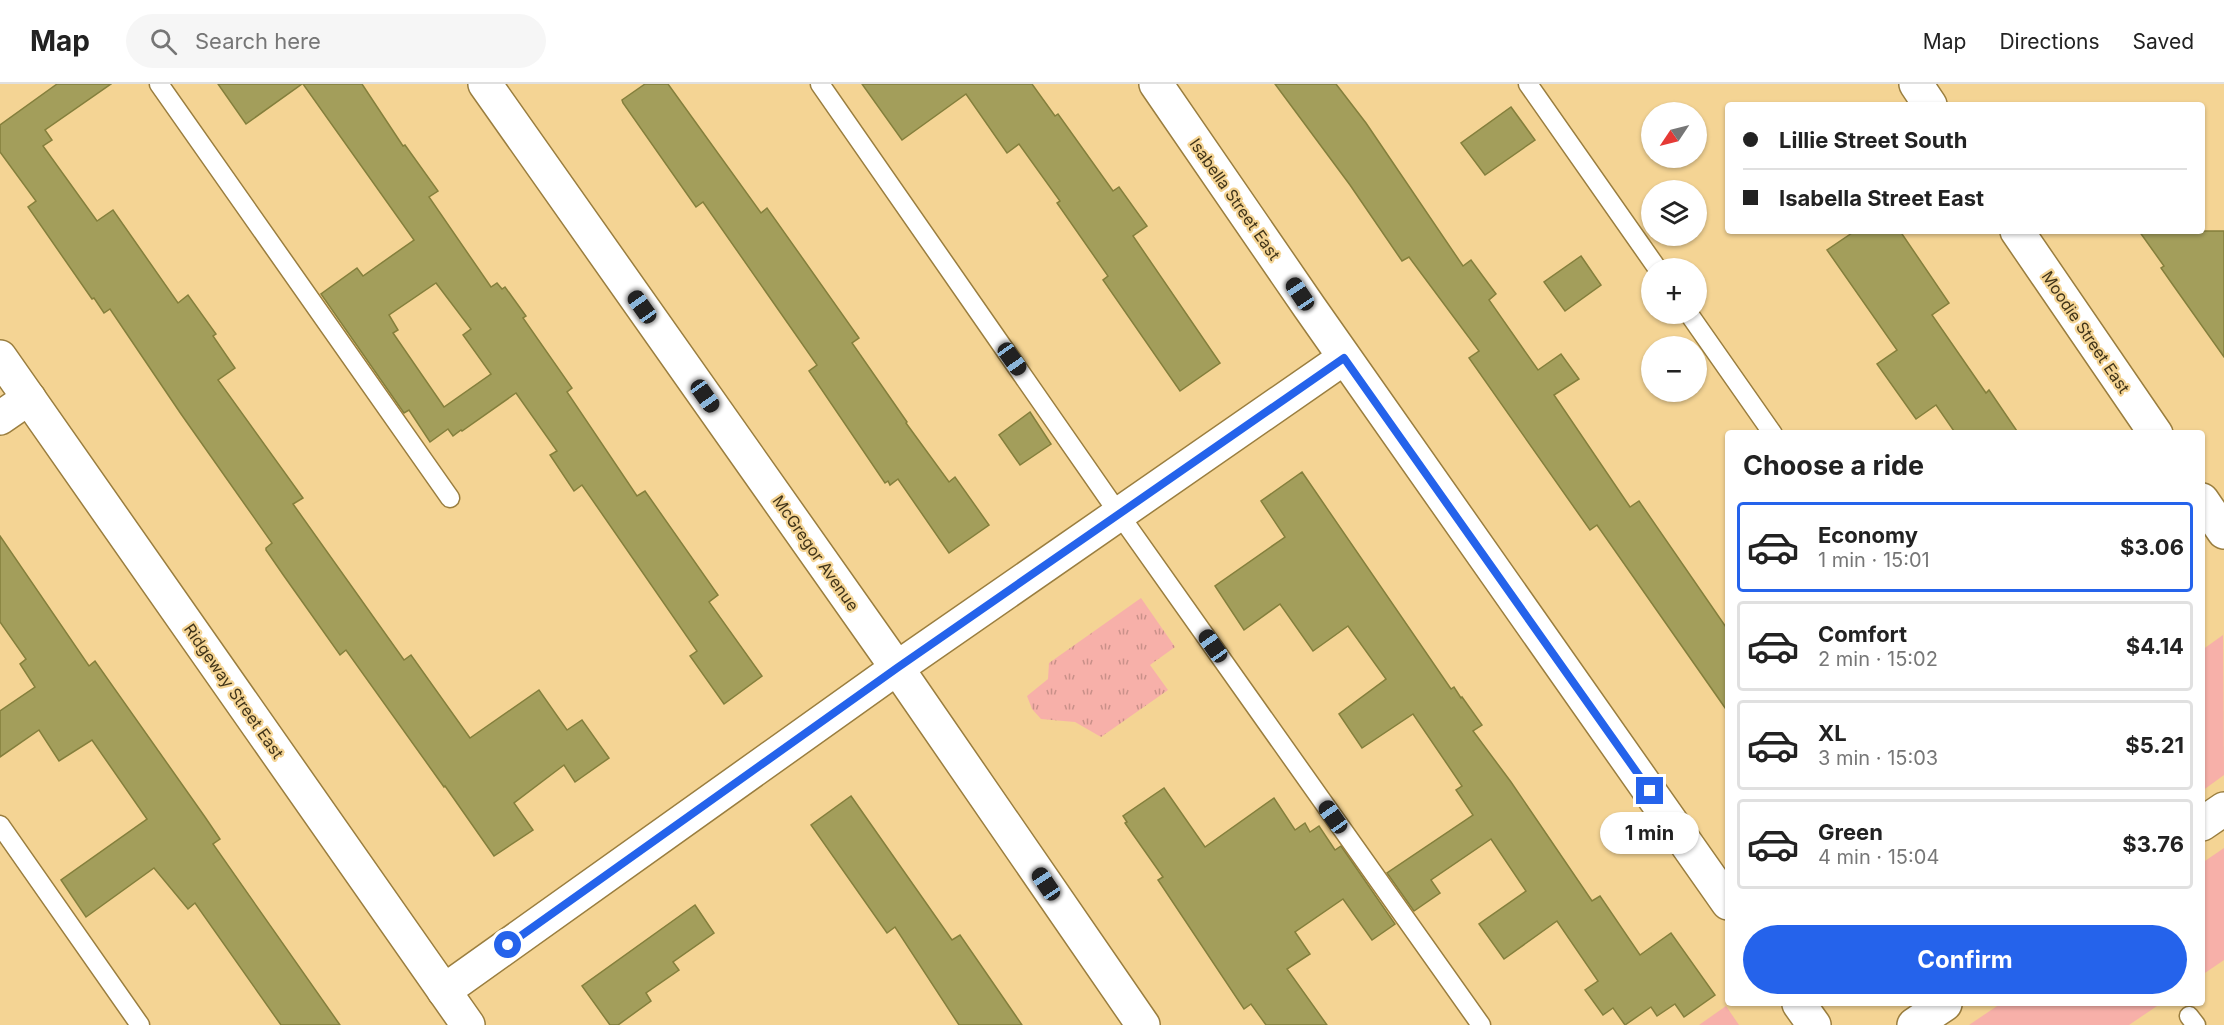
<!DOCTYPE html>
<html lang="en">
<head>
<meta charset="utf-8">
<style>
  :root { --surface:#fff; --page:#f6f6f6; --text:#222; --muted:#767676; --line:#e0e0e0; --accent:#2563eb }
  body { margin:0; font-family:Inter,sans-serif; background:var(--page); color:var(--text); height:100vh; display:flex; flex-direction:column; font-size:22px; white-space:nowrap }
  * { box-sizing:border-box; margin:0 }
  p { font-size:20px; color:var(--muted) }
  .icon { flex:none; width:33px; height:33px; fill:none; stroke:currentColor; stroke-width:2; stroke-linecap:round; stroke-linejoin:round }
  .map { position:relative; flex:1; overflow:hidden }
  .side { position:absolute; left:1725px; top:346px; width:480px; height:576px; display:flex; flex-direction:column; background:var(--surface); border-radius:6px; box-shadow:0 2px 4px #0004 }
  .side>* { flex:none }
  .top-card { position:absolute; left:1725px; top:18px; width:480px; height:132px; border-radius:6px; box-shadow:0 2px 4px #0004; display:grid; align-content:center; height:132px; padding:0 18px; background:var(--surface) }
  .needle { width:39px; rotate:235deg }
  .buttons { position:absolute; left:1641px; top:18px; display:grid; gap:12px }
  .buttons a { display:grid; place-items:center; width:66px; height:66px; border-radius:50%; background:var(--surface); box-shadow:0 2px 4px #0004; font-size:30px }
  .end { position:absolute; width:27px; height:27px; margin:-14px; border:8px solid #2563eb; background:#fff; box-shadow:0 0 0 3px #fff }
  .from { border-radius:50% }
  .bubble { position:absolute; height:42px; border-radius:21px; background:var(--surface); box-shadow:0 2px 4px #0004; font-size:20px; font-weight:700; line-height:42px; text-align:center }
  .car { position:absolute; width:18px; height:36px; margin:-18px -9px; border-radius:8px; box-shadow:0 0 4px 2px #0007; background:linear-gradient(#222 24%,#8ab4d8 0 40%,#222 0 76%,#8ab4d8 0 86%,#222 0) }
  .top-card b { display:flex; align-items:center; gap:21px; height:57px; font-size:22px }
  .top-card b+b { border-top:2px solid var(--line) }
  .top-card i { width:15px; height:15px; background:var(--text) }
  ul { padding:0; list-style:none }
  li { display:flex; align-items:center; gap:18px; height:90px; margin:0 12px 9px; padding:0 6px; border:3px solid var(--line); border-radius:6px }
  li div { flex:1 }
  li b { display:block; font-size:22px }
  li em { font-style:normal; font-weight:700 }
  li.selected { border-color:var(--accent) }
  li>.icon { width:54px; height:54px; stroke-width:1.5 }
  h2 { padding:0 18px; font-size:27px; line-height:72px }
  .cta { display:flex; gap:12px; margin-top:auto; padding:12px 18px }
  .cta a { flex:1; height:69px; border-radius:36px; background:var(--accent); color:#fff; font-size:24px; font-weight:700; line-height:69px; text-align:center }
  header { display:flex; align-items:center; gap:36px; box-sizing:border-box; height:84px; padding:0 30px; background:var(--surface); border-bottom:2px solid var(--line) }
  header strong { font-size:28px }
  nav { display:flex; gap:33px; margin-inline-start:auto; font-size:21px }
  .search { width:420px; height:54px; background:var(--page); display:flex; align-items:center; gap:15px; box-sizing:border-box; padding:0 21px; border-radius:33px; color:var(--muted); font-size:22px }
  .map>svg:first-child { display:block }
  .grass { fill:#f7b0a9 }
  .park { fill:url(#park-tufts) }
  .building { fill:#a39e5b; stroke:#847f3c; stroke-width:1.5; fill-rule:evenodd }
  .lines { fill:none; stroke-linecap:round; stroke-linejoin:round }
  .lane-casing { stroke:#9a7e3f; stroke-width:21 }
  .street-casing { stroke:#9a7e3f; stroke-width:36 }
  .lane { stroke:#fff; stroke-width:18 }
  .street { stroke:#fff; stroke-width:33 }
  .route { stroke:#2563eb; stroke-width:8 }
  .labels { text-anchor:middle; stroke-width:4.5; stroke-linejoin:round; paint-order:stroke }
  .street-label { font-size:16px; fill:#403419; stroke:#f4d494 }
</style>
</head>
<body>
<header>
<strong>Map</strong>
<div class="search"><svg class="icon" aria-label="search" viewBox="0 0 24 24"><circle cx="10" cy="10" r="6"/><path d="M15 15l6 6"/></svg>Search here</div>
<nav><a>Map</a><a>Directions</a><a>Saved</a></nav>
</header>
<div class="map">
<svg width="2224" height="941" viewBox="0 0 2224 941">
  <defs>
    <pattern id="park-tufts" width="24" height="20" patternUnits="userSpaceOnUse" patternTransform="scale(1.5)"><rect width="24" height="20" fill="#f7b0a9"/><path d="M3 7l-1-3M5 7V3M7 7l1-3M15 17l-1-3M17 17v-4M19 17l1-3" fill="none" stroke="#c99089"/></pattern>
  </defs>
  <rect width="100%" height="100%" fill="#f4d494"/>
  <g class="grass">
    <polygon points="2223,551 2224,691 2202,707 2202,566"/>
    <polygon points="2224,764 2224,876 2202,891 2202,779"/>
    <polygon points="2000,920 2160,920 2129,941 1969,941"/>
    <polygon points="1726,922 1739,941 1699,941"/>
  </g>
  <polygon class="park" points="1141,514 1175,563 1150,581 1168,606 1101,653 1075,638 1041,635 1032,625 1027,612 1048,595 1049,579"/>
  <g class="building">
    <polygon points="57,0 111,0 45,46 52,56 43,62 97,137 113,126 178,219 188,211 216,250 213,252 235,284 218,296 303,414 293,420 404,576 411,571 470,654 539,606 567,646 582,636 609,674 575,698 564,681 514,719 533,746 494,772 445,702 444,703 346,566 340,571 284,492 266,466 266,464 272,459 181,330 110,225 104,229 94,214 92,215 28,123 36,117 0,68 0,41"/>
    <polygon points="218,0 302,0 246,40"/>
    <path d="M303,0H362L403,62L405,61L438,107L429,113L491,203L497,199L502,205L505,203L526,232L523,234L572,304L567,308L637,412L645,407L718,511L709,518L762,592L724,620L690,572L697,567L582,401L574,407L550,371L557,367L516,309L462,347L461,346L453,352L448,345L430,358L409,326L404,329L321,210L357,184L363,192L414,156ZM436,199L471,245L463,251L491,290L444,323L393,249L398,246L389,231Z"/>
    <polygon points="645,0 668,0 761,129 767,124 859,254 852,259 907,338 906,339 949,398 955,393 989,441 949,469 898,395 890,401 888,397 885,399 809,287 817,281 703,118 696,123 623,19 622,16"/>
    <polygon points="862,0 1032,0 1055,32 1058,30 1113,107 1119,103 1147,142 1133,152 1220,279 1180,307 1103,196 1108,192 1057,119 1060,117 1019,60 1007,69 966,10 902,56"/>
    <polygon points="1275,0 1336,0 1366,39 1463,182 1471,176 1496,210 1489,216 1538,286 1561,270 1579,295 1554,311 1630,423 1639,417 1728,546 1728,628 1597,441 1590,446 1469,274 1479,267 1409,173 1402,177 1350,101"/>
    <polygon points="1511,23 1535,56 1485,91 1461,59"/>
    <polygon points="1855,147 1900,147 1949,219 1932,231 1986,309 1989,306 2019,350 1956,350 1936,321 1916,335 1877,280 1897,266 1827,166"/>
    <polygon points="2139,147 2224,147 2224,273 2173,201 2161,184 2164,182"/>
    <polygon points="1581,172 1601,201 1565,227 1544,198"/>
    <polygon points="1030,328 1051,360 1020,381 999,351"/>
    <polygon points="1302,388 1451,605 1454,603 1461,614 1462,613 1482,641 1473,647 1511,698 1592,817 1600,812 1640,871 1671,849 1715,911 1684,933 1675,920 1657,932 1651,923 1625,941 1613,924 1603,931 1585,906 1598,897 1557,837 1504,875 1479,840 1526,807 1491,755 1431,796 1440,809 1414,827 1387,789 1473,731 1456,706 1462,702 1413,630 1362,664 1339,630 1386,595 1348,542 1313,567 1280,520 1244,546 1215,502 1285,453 1261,417"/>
    <polygon points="0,452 89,582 95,577 205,733 220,755 213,760 340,941 281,941 195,819 188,825 154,784 86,833 61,796 147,735 92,656 59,677 39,646 0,673 0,627 35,603 20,580 26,575 0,538"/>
    <polygon points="1164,704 1205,763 1274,714 1295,746 1305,739 1310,748 1319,742 1335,766 1341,762 1395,840 1372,856 1343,815 1295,848 1310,870 1287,885 1327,941 1266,941 1251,920 1244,925 1158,796 1163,793 1125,739 1127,738 1123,732"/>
    <polygon points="851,712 952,856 960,851 1022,941 959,941 895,843 887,849 811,741"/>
    <polygon points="695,821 714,849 673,878 679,886 646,909 651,917 618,941 610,941 582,902"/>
  </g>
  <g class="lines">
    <defs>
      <g id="lane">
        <polyline points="159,0 450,414"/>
        <polyline points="820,0 1119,430 1481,941"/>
        <polyline points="1528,0 1657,184"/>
        <polyline points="1689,230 1773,350"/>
        <polyline points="0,741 140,941"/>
        <polyline points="2189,932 2196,941"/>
      </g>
      <g id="street">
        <polyline points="485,0 897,584 1143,941"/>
        <polyline points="1156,0 1310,224 1728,819"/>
        <polyline points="1916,0 1930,21"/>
        <polyline points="2017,147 2156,350"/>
        <polyline points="0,273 468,941"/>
        <polyline points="0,334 29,314"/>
        <polyline points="2202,416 2224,448"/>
        <polyline points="2202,740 2224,725"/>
        <polyline points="444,907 897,584 1344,274"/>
        <polyline points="1799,920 1814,941"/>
        <polyline points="1914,941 1945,920"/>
      </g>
    </defs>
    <use href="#lane" class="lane-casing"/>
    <use href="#street" class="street-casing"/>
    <use href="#lane" class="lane"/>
    <use href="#street" class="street"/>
  </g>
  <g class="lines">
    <polyline class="route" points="508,861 897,584 1344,274 1650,707"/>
  </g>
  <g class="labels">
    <g class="street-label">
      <text transform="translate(1235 115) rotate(55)" y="6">Isabella Street East</text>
      <text transform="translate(2086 248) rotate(56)" y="6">Moodie Street East</text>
      <text transform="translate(816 469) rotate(55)" y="6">McGregor Avenue</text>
      <text transform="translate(234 607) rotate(55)" y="6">Ridgeway Street East</text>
    </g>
  </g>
</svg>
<div class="buttons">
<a><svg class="needle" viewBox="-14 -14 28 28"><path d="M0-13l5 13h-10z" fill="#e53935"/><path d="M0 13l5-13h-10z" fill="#767676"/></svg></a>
<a><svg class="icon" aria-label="layers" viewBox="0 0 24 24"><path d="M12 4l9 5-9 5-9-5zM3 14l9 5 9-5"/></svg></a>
<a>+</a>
<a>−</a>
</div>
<i class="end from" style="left:508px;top:861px"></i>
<i class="end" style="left:1650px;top:707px"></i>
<div class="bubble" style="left:1600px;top:728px;width:99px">1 min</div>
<i class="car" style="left:1300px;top:210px;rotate:326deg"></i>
<i class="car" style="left:642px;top:223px;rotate:325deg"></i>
<i class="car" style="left:1012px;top:275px;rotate:145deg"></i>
<i class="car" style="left:705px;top:312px;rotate:145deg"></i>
<i class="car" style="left:1213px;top:562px;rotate:325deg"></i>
<i class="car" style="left:1333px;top:733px;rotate:325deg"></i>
<i class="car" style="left:1046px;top:800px;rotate:326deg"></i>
<div class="top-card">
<b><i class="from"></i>Lillie Street South</b>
<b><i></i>Isabella Street East</b>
</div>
<section class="side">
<h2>Choose a ride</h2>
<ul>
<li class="selected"><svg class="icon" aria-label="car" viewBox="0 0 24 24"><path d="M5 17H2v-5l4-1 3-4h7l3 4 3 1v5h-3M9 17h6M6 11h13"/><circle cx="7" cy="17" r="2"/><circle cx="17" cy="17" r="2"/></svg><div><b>Economy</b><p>1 min · 15:01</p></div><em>$3.06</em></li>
<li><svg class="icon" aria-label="car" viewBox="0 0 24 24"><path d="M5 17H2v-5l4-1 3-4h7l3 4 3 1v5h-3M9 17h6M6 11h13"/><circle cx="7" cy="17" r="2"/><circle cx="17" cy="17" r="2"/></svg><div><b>Comfort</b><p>2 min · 15:02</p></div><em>$4.14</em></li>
<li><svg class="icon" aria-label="car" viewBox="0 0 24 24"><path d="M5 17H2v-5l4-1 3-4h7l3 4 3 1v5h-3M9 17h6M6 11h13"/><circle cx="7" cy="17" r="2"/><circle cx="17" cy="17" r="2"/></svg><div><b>XL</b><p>3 min · 15:03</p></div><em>$5.21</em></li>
<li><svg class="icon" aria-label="car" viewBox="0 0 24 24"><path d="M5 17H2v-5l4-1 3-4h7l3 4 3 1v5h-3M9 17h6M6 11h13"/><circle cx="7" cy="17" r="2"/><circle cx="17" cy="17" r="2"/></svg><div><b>Green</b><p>4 min · 15:04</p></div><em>$3.76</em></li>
</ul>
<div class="cta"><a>Confirm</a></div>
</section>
</div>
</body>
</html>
